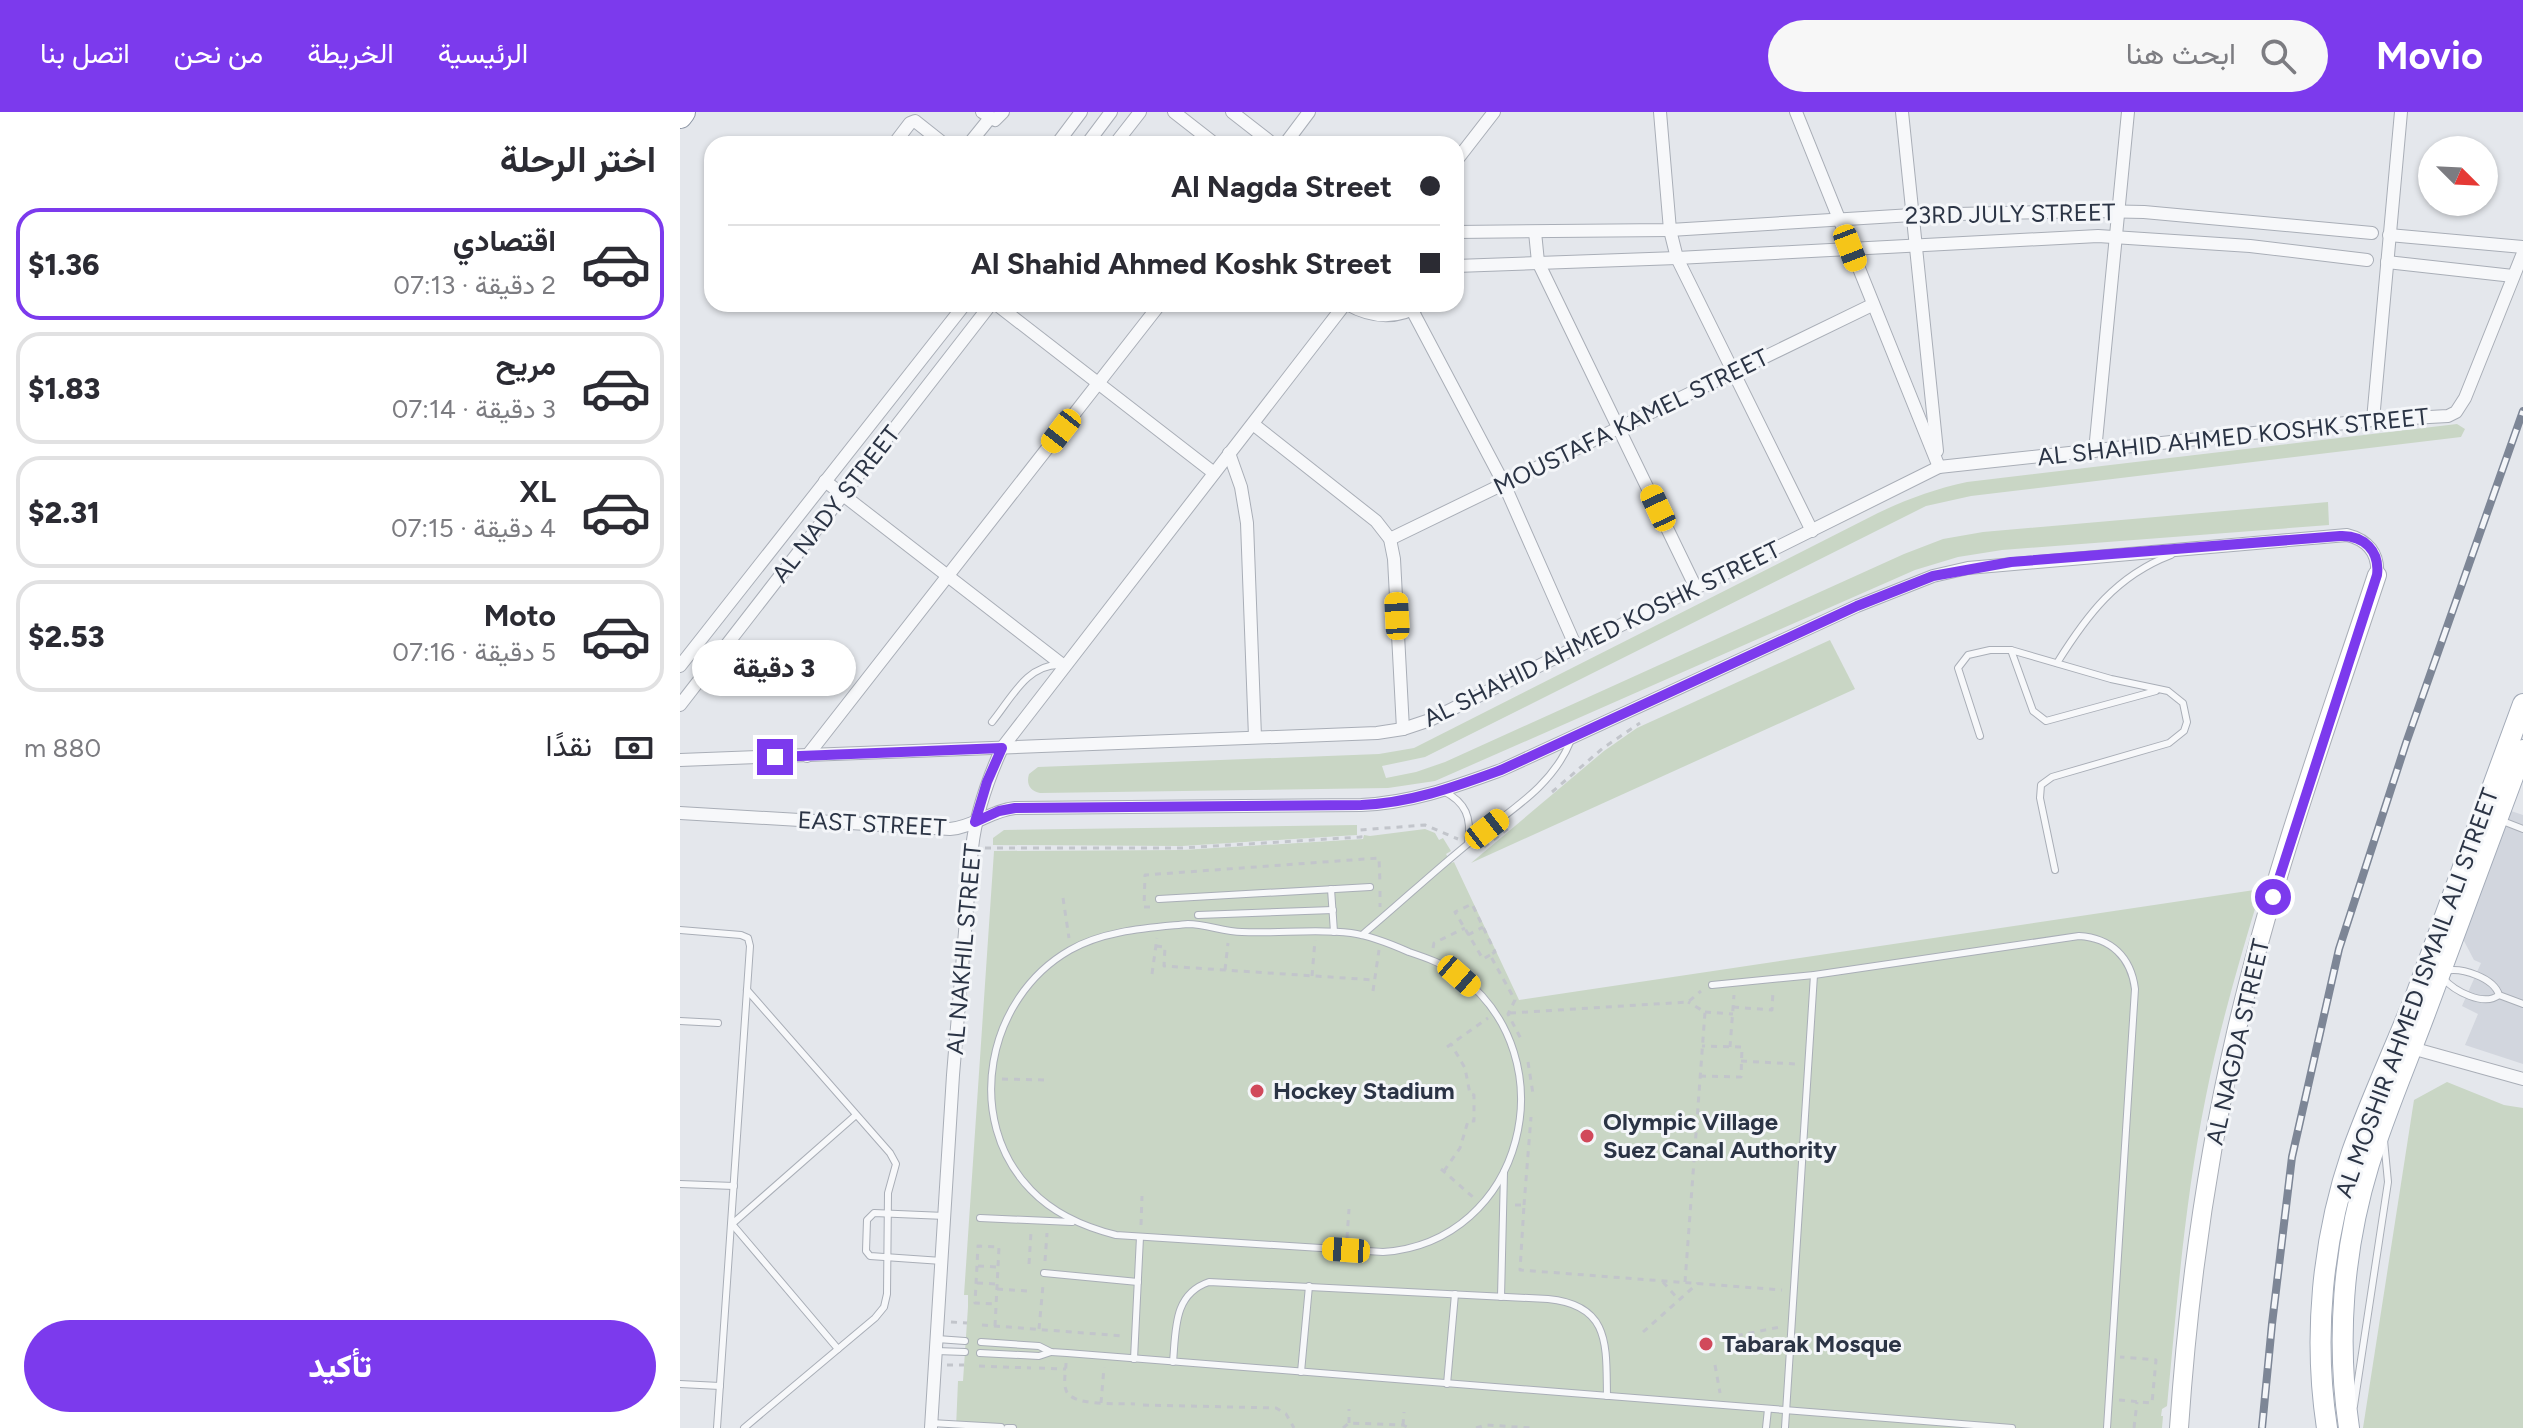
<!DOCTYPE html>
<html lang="ar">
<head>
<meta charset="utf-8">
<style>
  :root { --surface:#fff; --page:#f7f7f7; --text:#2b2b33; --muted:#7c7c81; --line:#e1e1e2; --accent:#7c3aed }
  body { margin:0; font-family:Figtree,Vazirmatn,sans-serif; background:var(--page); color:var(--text); direction:rtl; height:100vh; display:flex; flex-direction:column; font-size:30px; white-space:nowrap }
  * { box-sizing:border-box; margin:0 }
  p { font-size:26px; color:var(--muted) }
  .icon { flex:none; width:44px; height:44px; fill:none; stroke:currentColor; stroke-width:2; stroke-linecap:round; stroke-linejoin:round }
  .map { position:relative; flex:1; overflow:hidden; direction:ltr }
  .panel { display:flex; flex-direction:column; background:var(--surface); width:680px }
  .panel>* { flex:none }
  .hud { position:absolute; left:24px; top:24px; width:760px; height:176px; border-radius:24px; box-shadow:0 2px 6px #0004; direction:rtl; display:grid; align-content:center; height:176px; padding:0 24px; background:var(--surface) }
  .needle { width:52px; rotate:114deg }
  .tools { position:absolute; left:1738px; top:24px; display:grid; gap:16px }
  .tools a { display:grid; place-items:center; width:80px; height:80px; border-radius:50%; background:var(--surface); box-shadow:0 2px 6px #0004; font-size:40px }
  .end { position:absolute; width:36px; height:36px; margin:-18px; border:10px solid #7c3aed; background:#fff; box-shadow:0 0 0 4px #fff }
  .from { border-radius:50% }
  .bubble { position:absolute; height:56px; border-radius:28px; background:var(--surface); box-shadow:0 2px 6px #0004; font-size:26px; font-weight:800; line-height:56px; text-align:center; direction:rtl }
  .car { position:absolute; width:24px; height:48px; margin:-24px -12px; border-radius:10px; box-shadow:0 0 6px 2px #0007; background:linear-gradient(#f5c518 24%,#345 0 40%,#f5c518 0 76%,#345 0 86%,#f5c518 0) }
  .hud b { display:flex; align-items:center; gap:28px; height:76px; font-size:30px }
  .hud b+b { border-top:2px solid var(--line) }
  .hud i { width:20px; height:20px; background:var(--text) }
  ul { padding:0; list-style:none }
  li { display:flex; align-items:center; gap:24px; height:112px; margin:0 16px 12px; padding:0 8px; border:4px solid var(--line); border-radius:24px }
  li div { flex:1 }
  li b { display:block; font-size:30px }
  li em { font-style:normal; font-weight:800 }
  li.selected { border-color:var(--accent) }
  li>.icon { width:72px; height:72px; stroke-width:1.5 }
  h2 { padding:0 24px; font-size:36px; line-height:96px }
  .pay { display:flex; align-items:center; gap:20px; height:88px; padding:0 24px; font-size:30px }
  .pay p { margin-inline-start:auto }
  .primary-button { display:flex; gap:16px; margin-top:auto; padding:16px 24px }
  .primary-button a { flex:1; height:92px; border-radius:48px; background:var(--accent); color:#fff; font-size:32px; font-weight:800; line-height:92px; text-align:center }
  header { display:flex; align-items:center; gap:48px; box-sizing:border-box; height:112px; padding:0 40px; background:var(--accent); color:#fff }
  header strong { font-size:38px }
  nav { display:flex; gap:44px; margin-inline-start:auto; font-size:28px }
  .search { width:560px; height:72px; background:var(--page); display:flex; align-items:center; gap:20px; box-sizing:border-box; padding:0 28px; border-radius:44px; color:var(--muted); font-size:30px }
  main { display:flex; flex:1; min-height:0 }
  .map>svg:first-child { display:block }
  .built { fill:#d2d6de }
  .green { fill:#c9d6c5 }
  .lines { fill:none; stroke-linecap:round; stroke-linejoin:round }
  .lane-casing { stroke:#a9aeb7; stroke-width:8 }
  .street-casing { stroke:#a9aeb7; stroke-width:14 }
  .secondary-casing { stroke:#a9aeb7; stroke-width:20 }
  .primary-casing { stroke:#a3abb8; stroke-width:22 }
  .highway-casing { stroke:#8b94a3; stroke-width:26 }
  .path { stroke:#c2c5cb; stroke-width:3; stroke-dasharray:6 6; stroke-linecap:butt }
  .lane { stroke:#f7f8fa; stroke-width:6 }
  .street { stroke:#f7f8fa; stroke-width:12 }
  .secondary { stroke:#fff; stroke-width:18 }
  .primary { stroke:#fff; stroke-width:20 }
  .highway { stroke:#fff; stroke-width:24 }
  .rail-casing { stroke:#7d8696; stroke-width:8 }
  .rail { stroke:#f4f6f9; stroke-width:5; stroke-dasharray:15; stroke-linecap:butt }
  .route { stroke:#7c3aed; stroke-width:10 }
  .poi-dot { fill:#d1495b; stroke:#f4f6f9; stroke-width:3 }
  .labels { text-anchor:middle; stroke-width:6; stroke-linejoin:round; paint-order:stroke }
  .street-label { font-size:24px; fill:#2b3445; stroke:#f4f6f9 }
  .poi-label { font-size:24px; font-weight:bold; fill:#2b3445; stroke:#f4f6f9; text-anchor:start }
</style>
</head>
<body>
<header>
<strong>Movio</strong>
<div class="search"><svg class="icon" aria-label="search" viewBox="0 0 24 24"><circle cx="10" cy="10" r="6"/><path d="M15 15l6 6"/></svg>ابحث هنا</div>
<nav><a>الرئيسية</a><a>الخريطة</a><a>من نحن</a><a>اتصل بنا</a></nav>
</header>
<main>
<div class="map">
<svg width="1843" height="1316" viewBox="0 0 1843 1316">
  <rect width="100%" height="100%" fill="#e4e7ec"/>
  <polygon class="built" points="1831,699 1843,703 1843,952 1785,933 1798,902 1782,894 1801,851 1794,848 1783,827"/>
  <g class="green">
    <path d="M1777,312L1785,317L1781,325L1291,384L1246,394L745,645L702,654L706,666L736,660L765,650L1224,442L1263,427L1303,420L1648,390L1649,413L1322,438L1278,445L1235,458L755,669L708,676L360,681C350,679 346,672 349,662L358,655L699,642L734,636L1198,401C1227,387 1255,377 1287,370Z"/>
    <polygon points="1150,528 1175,577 791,751 924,639 957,616"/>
    <polygon points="677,713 677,723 502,734 313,733 313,726 324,718"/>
    <path d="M745,717L755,721L759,728L763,726L771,739L766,742L771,751L774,750L839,888L1581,777C1560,846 1540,914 1526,984C1505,1086 1497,1191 1487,1294L1482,1297L1481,1304H1483L1482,1316H276L278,1269H283L288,1195V1183H284L314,739L502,738L683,727L684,723L690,724Z"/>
    <polygon points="1767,970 1824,993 1843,996 1843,1316 1683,1316 1734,988"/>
  </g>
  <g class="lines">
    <defs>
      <g id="lane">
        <polyline points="1331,538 1353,599 1366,609 1476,579"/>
        <path d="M1377,551C1407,503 1436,464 1491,443"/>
        <path d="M312,610C331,587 347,552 380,553"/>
        <polyline points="1300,624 1278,556 1288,543 1310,538 1331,538 1431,567 1488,579 1503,591 1507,610 1504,619 1489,631 1372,665 1361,673 1360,686 1375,758"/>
        <path d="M763,679C786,690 792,706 788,731"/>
        <polyline points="1820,708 1843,717"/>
        <polyline points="651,777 654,820"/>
        <polyline points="479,787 690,775"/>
        <polyline points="518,803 653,798"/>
        <path d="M508,812C526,812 544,820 562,820C598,822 636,816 671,821C692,824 711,832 729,840C747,846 764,852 779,863C890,946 844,1130 703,1140L436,1123C404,1115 374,1102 351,1078C283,1008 306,886 390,838C425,818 469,816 508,812Z"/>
        <polyline points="0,818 61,823 68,826 70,834 37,1316"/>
        <path d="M682,823C718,793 752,761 789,731C827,700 872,676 891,628"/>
        <path d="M1765,859C1782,855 1814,866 1819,883L1843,892"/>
        <path d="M1763,866C1774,879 1804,895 1819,883"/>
        <path d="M1032,873L1134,863L1399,824C1431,826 1451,845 1455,877L1427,1316"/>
        <polyline points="0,909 38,911"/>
        <polyline points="0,1072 54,1074"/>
        <polyline points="300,1106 392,1110"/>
        <polyline points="262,1149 190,1144 186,1139 187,1108 194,1101 265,1104"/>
        <polyline points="364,1161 458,1170"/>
        <polyline points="821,1185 824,1060"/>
        <polyline points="257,1227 285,1229"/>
        <polyline points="301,1230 359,1234 371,1240 387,1241 1332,1316"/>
        <polyline points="158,1237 52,1112 176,1003"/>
        <polyline points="256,1239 285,1240"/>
        <polyline points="300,1241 359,1244 371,1240"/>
        <polyline points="454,1247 460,1125"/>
        <path d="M493,1250C496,1218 493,1182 529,1170L868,1187C931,1193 926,1234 927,1284"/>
        <polyline points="621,1260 629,1174"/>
        <polyline points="0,1272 40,1274"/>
        <polyline points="767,1272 775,1182"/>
        <polyline points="1674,1294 1708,1070 1704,1028"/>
        <polyline points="251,1311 321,1315"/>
        <polyline points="64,1316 195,1206 204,1195 207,1182 208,1081 216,1052 210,1041 67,878"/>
        <polyline points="327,1316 333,1316"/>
        <polyline points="1086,1316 1088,1297"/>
        <polyline points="1105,1316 1134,863"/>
      </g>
      <g id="street">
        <polyline points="302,0 315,8 323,0"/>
        <polyline points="494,0 535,32"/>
        <polyline points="552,0 593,32"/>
        <polyline points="980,0 990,118 997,146 1132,419"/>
        <polyline points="1116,0 1259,355"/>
        <polyline points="1222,0 1257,339"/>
        <polyline points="214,32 230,11 235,9 264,32"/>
        <polyline points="289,32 310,6"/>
        <polyline points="377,32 401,0"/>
        <polyline points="407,32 431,0"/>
        <polyline points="435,32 460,0"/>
        <polyline points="605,32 629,0"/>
        <polyline points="776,49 814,0"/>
        <polyline points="776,120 990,118 1232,103 1414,99 1464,100 1692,121"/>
        <polyline points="855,120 858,150 1016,476"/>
        <polyline points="1709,123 1843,135"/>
        <polyline points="1707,150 1833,164"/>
        <polyline points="776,154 997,146 1418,124 1570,134 1687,148"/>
        <polyline points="316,192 534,361"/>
        <path d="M667,192C692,206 717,208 742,192"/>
        <polyline points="732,198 824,372 896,535"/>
        <polyline points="1693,308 1721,0"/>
        <polyline points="573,312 696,409 710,427 714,447 723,617"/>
        <polyline points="1415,339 1448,0"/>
        <polyline points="549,341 561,375 567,411 575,625"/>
        <polyline points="145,369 384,554"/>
        <polyline points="710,427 1192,193"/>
        <polyline points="0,554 285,192"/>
        <polyline points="0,593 311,192"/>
        <polyline points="127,644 480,192"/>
        <polyline points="0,648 697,621 723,617 750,608 1259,355 1693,308 1768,304 1776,300 1785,286 1843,141"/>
        <path d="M0,701L270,717C294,715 312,698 335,696L681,693C731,691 774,675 821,658L1177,494L1253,464L1288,456L1667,423C1688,428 1699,442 1697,463"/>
        <polyline points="1728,935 1843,967"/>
        <path d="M251,1316L273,963L292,736C296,700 307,669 322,636L665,192"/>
      </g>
      <path id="secondary" d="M1499,1316C1508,1183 1526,1051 1556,921C1592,765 1647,614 1697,463"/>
      <g id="primary">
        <path d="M1647,1316C1633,1225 1642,1128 1672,1040C1691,987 1715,936 1736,883C1772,786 1808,689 1843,592"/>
        <path d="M1669,1316C1656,1228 1663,1137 1689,1052C1705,1001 1727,950 1746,899C1779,812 1811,725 1843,638"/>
      </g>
      <polyline id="highway" points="0,4 3,0"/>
    </defs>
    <use href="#lane" class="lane-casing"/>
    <use href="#street" class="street-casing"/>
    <use href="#secondary" class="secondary-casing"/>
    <use href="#primary" class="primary-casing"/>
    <use href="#highway" class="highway-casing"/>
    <g class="path">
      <polyline points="872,680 923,636 960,611"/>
      <polyline points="804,735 829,716"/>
      <polyline points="305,736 502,736 681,725 680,718 745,713 778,727"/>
      <polyline points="700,779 700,795"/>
      <polyline points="383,786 389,826"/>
      <polyline points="470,795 464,795 465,763 699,746 700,771"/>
      <polyline points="788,823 803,815"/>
      <polyline points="476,834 485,835 484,854 695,868"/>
      <polyline points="753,836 754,831 785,816"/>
      <polyline points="810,843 803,847 775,800 792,792 815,840 810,843 835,888 828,902 841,927"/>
      <polyline points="545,858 548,831"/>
      <polyline points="472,862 477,826"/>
      <polyline points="632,864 635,828"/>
      <polyline points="693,879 699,838"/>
      <polyline points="1053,895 1092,898 1093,879"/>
      <polyline points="1025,900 1053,902"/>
      <polyline points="830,901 1008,890 1021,879"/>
      <polyline points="767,935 808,906"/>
      <polyline points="1050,935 1054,883"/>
      <polyline points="1061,949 1116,952"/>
      <polyline points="848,950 853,982"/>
      <polyline points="1020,964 1061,965 1062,935 1022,934"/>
      <polyline points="322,967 365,968"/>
      <polyline points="761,1057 794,1086"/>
      <polyline points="764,1059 780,1036 788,1009 794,1009 794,983 790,982 785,956 771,932"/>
      <polyline points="835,1093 844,1093 840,1158 1102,1178"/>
      <polyline points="844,1093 851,1005"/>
      <polyline points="461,1113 462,1084"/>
      <polyline points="667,1126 669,1097"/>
      <polyline points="365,1149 367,1121"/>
      <polyline points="349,1152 351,1120"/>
      <polyline points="298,1154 318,1155"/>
      <polyline points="983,1170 999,1188"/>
      <polyline points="1005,1170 1025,900 1008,890"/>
      <polyline points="297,1171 317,1172"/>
      <polyline points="317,1177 347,1179 347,1175"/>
      <polyline points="271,1210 287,1211"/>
      <polyline points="302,1213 443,1224"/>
      <polyline points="315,1214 319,1135 298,1134 295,1191 316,1192"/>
      <polyline points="359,1217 363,1173"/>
      <polyline points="963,1220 1018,1171"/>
      <polyline points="1045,1226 1100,1215"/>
      <path d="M386,1251C386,1259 383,1270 386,1278C391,1295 439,1291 455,1292"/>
      <polyline points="267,1253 284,1253"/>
      <polyline points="1035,1253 1040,1281"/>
      <polyline points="299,1254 351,1256"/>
      <polyline points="359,1256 386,1257"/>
      <polyline points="1439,1288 1472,1291 1476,1248 1440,1245"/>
      <polyline points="421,1291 424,1255"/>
      <polyline points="463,1293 596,1296 606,1302 614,1316"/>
      <polyline points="669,1311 669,1297"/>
      <polyline points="723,1313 724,1300"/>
      <polyline points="663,1316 669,1311 723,1313 729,1316"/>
      <polyline points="796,1316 806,1313 853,1316"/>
      <polyline points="1454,1316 1457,1290"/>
    </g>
    <use href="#lane" class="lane"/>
    <use href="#street" class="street"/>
    <use href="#secondary" class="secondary"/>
    <use href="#primary" class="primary"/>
    <use href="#highway" class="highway"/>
    <defs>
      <polyline id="rail" points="1582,1316 1592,1212 1612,1045 1659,837 1726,631 1843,299"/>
    </defs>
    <use href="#rail" class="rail-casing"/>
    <use href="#rail" class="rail"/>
  </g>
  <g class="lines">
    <path class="route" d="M95,645L322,636L307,670L295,710L319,699L335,696L681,693C731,691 774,675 821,658L1177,494L1253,464L1331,450L1660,424C1684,423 1700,439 1697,463L1593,785"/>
  </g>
  <g class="poi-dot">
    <circle cx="577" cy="979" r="8"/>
    <circle cx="907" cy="1024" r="8"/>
    <circle cx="1026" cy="1232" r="8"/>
  </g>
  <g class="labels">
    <g class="street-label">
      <text transform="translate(1330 102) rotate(-1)" y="8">23RD JULY STREET</text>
      <text transform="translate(951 310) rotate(-26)" y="8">MOUSTAFA KAMEL STREET</text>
      <text transform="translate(1553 325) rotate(-6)" y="8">AL SHAHID AHMED KOSHK STREET</text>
      <text transform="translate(156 392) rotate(-52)" y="8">AL NADY STREET</text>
      <text transform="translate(922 522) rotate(-26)" y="8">AL SHAHID AHMED KOSHK STREET</text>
      <text transform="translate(192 712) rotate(3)" y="8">EAST STREET</text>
      <text transform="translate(284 837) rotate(-85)" y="8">AL NAKHIL STREET</text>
      <text transform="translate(1737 881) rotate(-70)" y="8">AL MOSHIR AHMED ISMAIL ALI STREET</text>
      <text transform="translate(1558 930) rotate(-77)" y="8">AL NAGDA STREET</text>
    </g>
    <g class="poi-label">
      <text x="593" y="987">Hockey Stadium</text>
      <text x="923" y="1018">Olympic Village<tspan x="923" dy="28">Suez Canal Authority</tspan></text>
      <text x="1042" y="1240">Tabarak Mosque</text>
    </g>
  </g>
</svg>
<div class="tools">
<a><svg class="needle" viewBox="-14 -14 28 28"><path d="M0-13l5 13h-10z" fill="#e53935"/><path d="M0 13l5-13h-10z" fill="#7c7c81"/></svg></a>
</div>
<i class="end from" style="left:1593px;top:785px"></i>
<i class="end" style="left:95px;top:645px"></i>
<div class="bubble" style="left:12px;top:528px;width:164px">3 دقيقة</div>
<i class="car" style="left:1170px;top:136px;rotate:159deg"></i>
<i class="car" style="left:381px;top:319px;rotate:218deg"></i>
<i class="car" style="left:978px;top:396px;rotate:335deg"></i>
<i class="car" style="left:717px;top:504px;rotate:357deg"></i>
<i class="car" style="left:807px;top:717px;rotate:52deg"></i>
<i class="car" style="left:779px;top:864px;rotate:131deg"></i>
<i class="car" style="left:666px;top:1138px;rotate:274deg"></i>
<div class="hud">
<b><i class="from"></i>Al Nagda Street</b>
<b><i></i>Al Shahid Ahmed Koshk Street</b>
</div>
</div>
<section class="panel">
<h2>اختر الرحلة</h2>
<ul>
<li class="selected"><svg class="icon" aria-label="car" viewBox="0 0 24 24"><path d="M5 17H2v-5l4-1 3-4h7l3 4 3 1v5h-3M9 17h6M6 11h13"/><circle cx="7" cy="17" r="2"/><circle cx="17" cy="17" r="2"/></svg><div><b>اقتصادي</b><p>2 دقيقة · 07:13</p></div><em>$1.36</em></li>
<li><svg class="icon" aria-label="car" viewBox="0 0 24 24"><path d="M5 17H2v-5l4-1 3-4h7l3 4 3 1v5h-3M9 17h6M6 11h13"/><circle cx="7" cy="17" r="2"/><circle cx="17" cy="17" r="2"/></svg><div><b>مريح</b><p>3 دقيقة · 07:14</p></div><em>$1.83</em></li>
<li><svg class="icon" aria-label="car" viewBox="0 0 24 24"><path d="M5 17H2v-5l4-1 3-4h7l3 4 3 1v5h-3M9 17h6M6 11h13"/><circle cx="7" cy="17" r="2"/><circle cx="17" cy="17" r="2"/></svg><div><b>XL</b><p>4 دقيقة · 07:15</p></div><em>$2.31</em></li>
<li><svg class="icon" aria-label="car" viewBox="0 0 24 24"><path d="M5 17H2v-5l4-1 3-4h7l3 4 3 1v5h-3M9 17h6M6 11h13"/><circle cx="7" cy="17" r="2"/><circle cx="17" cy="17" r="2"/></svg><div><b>Moto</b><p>5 دقيقة · 07:16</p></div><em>$2.53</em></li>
</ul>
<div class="pay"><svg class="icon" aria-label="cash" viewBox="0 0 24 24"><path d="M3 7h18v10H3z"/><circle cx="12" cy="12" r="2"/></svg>نقدًا<p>880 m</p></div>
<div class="primary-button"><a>تأكيد</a></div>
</section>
</main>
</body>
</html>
